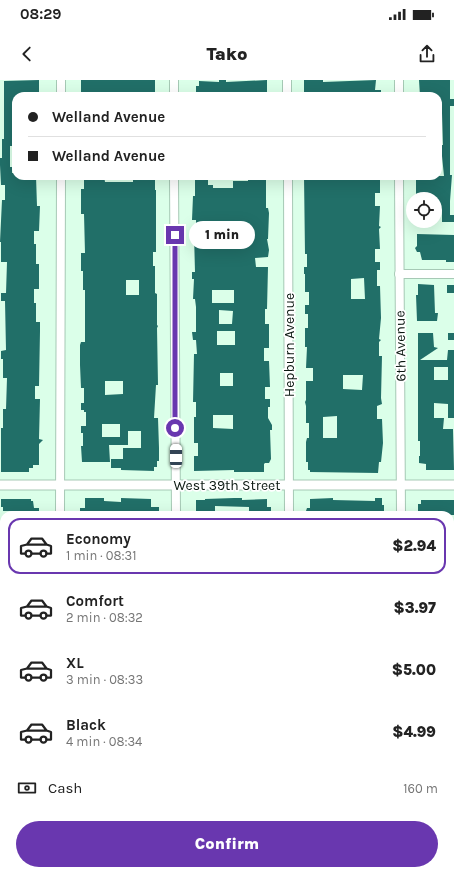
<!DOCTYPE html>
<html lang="en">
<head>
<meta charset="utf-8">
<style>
  :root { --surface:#fff; --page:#f2f2f2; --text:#222; --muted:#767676; --line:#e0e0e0; --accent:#6937af }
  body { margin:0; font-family:Karla,sans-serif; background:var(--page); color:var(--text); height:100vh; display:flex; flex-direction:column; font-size:15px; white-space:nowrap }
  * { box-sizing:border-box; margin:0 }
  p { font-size:13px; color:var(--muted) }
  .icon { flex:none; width:22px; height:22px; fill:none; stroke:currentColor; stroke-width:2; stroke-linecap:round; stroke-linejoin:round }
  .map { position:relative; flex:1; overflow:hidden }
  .side { position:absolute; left:0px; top:431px; width:454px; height:364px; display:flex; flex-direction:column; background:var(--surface); border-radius:12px 12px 0 0; box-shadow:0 4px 16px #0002 }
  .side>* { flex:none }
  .top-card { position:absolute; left:12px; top:12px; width:430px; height:88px; border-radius:12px; box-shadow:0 4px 16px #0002; display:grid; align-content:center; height:88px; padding:0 16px; background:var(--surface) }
  .buttons { position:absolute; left:406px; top:112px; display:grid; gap:8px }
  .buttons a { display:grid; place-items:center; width:36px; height:36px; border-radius:50%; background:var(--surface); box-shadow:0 4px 16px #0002; font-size:20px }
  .end { position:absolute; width:18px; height:18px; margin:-9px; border:5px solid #6937af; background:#fff; box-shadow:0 0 0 2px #fff }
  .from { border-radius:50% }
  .bubble { position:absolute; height:28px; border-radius:14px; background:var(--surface); box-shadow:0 4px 16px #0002; font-size:13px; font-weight:800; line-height:28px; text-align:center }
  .car { position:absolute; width:12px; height:24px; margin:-12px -6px; border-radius:5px; box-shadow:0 0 3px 1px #0007; background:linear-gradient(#fff 24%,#345 0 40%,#fff 0 76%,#345 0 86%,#fff 0) }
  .top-card b { display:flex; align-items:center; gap:14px; height:38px; font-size:15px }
  .top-card b+b { border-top:1px solid var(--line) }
  .top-card i { width:10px; height:10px; background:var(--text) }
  ul { padding:7px 0 0; list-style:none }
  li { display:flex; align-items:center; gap:12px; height:56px; margin:0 8px 6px; padding:0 8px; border:2px solid transparent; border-radius:12px }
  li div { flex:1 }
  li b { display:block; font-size:15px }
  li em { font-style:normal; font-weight:800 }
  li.active { border-color:var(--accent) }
  li>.icon { width:36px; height:36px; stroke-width:1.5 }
  .pay { display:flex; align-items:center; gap:10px; height:44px; padding:0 16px; font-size:15px }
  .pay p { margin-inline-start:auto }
  .button { display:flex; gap:8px; margin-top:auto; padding:8px 16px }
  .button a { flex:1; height:46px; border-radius:24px; background:var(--accent); color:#fff; font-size:16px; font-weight:800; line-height:46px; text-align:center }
  .status { display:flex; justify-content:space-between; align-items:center; height:28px; padding:0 20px; background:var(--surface); direction:ltr }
  .status svg { height:11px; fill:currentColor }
  header { display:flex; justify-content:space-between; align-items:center; height:52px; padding:0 16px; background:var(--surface); font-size:18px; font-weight:800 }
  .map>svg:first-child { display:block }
  .building { fill:#216f68; fill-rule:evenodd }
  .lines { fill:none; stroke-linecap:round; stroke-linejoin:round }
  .minor-casing { stroke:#a6c9b5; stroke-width:10 }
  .tertiary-casing { stroke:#a6c9b5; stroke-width:11 }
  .minor { stroke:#fff; stroke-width:8 }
  .tertiary { stroke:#fff; stroke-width:9 }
  .route { stroke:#6937af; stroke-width:5 }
  .labels { text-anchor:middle; stroke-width:3.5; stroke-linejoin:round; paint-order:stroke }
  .street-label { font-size:14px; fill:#0b1811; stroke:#fff }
</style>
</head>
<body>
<div class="status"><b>08:29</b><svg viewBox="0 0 49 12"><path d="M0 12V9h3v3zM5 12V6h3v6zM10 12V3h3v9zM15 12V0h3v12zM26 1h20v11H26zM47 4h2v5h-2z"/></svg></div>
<header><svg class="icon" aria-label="back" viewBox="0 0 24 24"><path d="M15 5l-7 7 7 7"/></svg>Tako<svg class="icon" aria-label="share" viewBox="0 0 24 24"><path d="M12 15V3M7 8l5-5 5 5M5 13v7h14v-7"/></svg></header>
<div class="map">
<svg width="454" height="795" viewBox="0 0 454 795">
  <rect width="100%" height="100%" fill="#dbffe9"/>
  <g class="building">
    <polygon points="39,0 39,16 16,16 16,60 12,60 12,66 10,66 10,87 12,87 12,93 16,93 16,96 36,96 37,126 40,126 39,151 34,151 34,164 36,164 36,184 39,184 39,209 34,209 34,223 36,223 36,242 40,242 40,251 39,306 35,306 35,319 40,319 39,359 43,360 39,364 39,385 33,385 33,388 29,388 29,392 1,392 1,348 3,348 3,329 6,329 7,298 3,298 3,279 1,279 1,271 6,270 5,221 1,221 1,213 6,213 7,182 1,182 1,162 0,162 2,120 5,120 5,105 1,105 0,85 0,78 2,78 2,59 4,59 4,1"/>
    <polygon points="81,0 155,0 155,16 140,16 140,14 102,14 102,16 81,16"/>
    <polygon points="219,0 226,0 226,2 267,0 267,16 220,16 207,14 206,16 196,16 196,6 199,6 199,1 219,2"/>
    <polygon points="304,0 323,0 323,2 376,0 375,10 381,10 381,16 354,16 354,14 337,14 337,16 304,16"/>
    <polygon points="419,0 450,0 450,19 454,19 454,26 450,26 450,95 452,95 450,121 450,135 454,135 454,142 442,142 442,130 435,130 435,118 416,119 416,96 444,96 442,76 438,76 438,65 443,65 442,33 438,33 438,16 420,16"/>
    <path d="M84,96H104L105,102H133V96H155V110H156V172H153V186H155V213L157,214V245L158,246L157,248L158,305H156L154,338H158L159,368V381H157V387H154V391L121,390V388H111V379H123V368H141V351H128V365H109L110,382H82L81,366H83V353H81V346H86V332H84V330H81V323H84V308H81L80,285V265L81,262H85V210H83V191H81V173H85L84,134H81V109H84ZM126,200H139V215H126ZM105,301H123V314L105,315ZM102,344H120V357H102Z"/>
    <path d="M248,96H266V128H268L269,133L268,159H267L269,170L268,177L255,178L256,187H268L267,229H265V244H269V268H264V281H269L270,307H265V319H270V327H268V338L272,345V350H270L271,379L269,383H265L264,384V392H234V390L194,391V376H198V363H194V337H196V322H193L194,274H197L196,260H193L192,252H196V227L195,219H193L194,199H192V192H195L194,154H196V140H192L193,116H195V97H208V105H213V108H233V101H248ZM212,210H234V223H212ZM219,230L233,231L232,244H219ZM217,251H235V265H217ZM220,293H233V306H220ZM213,335H233V349L213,348Z"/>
    <path d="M304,96H380V113H375V126H380L379,146L381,147L379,149L380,169H375V182H380V190H377V206H380L381,238L379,259L381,260L379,262V276H382L381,318L382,324L377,326V339H382L383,363L381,382H379L378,393L310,392V390H308V382H306V362L307,358H309V343H306V326L305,322L306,320V301H313V288H306L307,267H305V248H308V234H305V225H309V212H305V194H304V187H307V174H305ZM364,198L365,219H351V199ZM343,295H363L362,310L343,309ZM337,336V358H323V337Z"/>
    <polygon points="417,154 454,155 454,182 446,182 446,180 422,180 420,172 417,172 415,168 417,166"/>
    <polygon points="418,204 434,205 435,233 438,233 437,241 417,241 416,215 418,215"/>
    <rect x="447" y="205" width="7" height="8"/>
    <path d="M418,253H433L434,267L438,268L420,280H447L448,270H454V338H448V324L434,323V338H444L443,349H453L454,390H426V384L419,383V376H420V361H418ZM434,287H448V300H434Z"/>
    <rect x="448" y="253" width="6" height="7"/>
    <polygon points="85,418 104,418 104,421 121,422 121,418 151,419 151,427 159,427 159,434 80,435 80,428 85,428"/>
    <polygon points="234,418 242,418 242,420 267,419 267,427 271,427 271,434 255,434 255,432 249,432 249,427 215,426 215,435 196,435 196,420 205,420 205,419"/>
    <polygon points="333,418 333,420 375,421 375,418 382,418 382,425 384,425 384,435 365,435 365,432 346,431 326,431 326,435 305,434 307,428 310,428 310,419"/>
    <polygon points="1,419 31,419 31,421 33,421 34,428 39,428 39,434 16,434 16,431 3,431 3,427 1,427"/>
    <polygon points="421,420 454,420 454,435 418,435 418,424 421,424"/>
  </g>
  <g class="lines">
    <defs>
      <g id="minor">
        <polyline points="61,0 61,16"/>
        <polyline points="174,0 174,16"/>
        <polyline points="287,0 287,16"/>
        <polyline points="399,0 399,16"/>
        <polyline points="174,96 176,435"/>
        <polyline points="288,96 289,435"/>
        <polyline points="399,96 401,435"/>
        <polyline points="399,194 454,194"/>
        <polyline points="60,435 61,96"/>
        <polyline points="60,791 60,795"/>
        <polyline points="176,791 176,795"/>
        <polyline points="289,795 289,791"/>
        <polyline points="400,795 400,791"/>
      </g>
      <polyline id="tertiary" points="0,405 454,405"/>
    </defs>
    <use href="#minor" class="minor-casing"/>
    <use href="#tertiary" class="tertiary-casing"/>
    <use href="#minor" class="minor"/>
    <use href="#tertiary" class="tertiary"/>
  </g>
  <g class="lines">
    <polyline class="route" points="175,155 175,348"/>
  </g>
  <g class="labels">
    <g class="street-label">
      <text transform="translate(289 265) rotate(-90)" y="5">Hepburn Avenue</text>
      <text transform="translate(400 266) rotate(-91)" y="5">6th Avenue</text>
      <text x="227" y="410">West 39th Street</text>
    </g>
  </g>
</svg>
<div class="buttons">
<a><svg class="icon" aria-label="locate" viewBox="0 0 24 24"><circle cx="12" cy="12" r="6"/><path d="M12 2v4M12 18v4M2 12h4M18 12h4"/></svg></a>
</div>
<i class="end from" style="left:175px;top:348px"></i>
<i class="end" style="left:175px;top:155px"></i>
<div class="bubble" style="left:189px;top:141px;width:66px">1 min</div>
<i class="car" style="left:176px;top:376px;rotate:0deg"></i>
<div class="top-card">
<b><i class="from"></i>Welland Avenue</b>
<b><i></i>Welland Avenue</b>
</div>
<section class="side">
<ul>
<li class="active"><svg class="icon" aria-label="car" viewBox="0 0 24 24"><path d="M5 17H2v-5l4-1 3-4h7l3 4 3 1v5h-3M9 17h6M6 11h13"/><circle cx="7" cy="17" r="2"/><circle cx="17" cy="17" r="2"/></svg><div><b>Economy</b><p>1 min · 08:31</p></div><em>$2.94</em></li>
<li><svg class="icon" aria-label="car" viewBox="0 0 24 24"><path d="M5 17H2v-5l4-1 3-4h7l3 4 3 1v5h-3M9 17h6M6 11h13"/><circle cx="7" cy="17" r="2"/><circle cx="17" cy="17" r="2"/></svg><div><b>Comfort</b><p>2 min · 08:32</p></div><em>$3.97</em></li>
<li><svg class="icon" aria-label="car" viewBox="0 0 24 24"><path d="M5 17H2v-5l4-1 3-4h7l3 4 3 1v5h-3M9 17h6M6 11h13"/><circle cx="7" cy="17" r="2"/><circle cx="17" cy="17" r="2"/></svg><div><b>XL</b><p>3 min · 08:33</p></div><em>$5.00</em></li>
<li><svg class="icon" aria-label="car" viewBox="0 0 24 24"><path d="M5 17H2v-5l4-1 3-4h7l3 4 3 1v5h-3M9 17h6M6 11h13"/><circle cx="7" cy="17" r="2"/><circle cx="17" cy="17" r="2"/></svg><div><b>Black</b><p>4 min · 08:34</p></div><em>$4.99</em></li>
</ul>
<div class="pay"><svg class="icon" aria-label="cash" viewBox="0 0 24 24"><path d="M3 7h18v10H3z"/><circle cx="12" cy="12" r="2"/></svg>Cash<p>160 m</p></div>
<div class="button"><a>Confirm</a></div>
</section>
</div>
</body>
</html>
